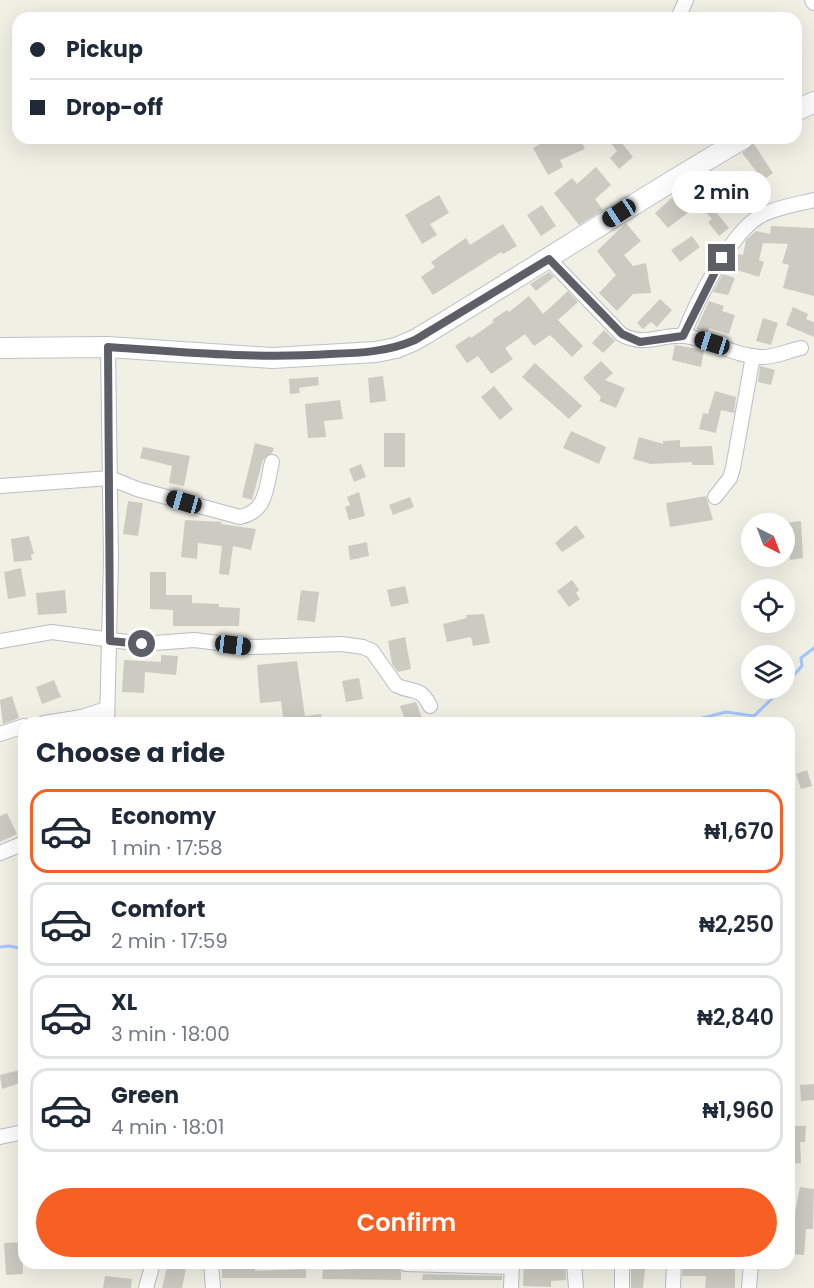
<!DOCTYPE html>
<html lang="en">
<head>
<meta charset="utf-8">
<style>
  :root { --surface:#fff; --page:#f6f6f7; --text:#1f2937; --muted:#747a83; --line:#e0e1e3; --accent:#f86023 }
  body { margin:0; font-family:Poppins,sans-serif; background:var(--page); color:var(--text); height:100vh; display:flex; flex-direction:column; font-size:22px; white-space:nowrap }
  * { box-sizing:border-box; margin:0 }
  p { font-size:20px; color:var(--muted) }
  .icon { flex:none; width:33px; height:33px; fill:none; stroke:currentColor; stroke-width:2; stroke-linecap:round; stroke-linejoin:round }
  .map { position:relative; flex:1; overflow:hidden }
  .sheet { position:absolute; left:18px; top:717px; width:777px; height:552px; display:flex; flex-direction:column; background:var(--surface); border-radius:18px; box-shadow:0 6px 24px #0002 }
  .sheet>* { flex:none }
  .banner { position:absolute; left:12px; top:12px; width:790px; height:132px; border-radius:18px; box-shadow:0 6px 24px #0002; display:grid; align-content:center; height:132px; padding:0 18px; background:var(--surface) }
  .needle { width:39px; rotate:138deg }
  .controls { position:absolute; left:741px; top:513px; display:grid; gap:12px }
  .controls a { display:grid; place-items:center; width:54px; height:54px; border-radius:50%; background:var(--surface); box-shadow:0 6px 24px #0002; font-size:30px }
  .end { position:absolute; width:27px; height:27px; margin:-14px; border:8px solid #5d5f67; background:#fff; box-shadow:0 0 0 3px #fff }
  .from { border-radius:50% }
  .bubble { position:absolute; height:42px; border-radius:21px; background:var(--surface); box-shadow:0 6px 24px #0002; font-size:20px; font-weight:600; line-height:42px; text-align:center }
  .car { position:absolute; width:18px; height:36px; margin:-18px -9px; border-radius:8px; box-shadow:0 0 4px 2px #0007; background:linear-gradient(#222 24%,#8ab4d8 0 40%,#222 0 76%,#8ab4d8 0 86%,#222 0) }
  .banner b { display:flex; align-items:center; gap:21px; height:57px; font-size:22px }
  .banner b+b { border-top:2px solid var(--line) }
  .banner i { width:15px; height:15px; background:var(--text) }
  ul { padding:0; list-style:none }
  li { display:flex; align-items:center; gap:18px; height:84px; margin:0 12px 9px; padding:0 6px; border:3px solid var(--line); border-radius:18px }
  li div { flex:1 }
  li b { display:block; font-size:22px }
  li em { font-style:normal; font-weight:600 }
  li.selected { border-color:var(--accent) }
  li>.icon { width:54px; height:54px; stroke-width:1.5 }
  h2 { padding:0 18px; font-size:27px; line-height:72px }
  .action { display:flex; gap:12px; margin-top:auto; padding:12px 18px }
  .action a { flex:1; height:69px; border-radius:36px; background:var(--accent); color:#fff; font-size:24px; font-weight:600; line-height:69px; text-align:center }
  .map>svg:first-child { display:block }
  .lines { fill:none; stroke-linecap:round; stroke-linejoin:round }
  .stream { stroke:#a6c6ff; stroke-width:3 }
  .building { fill:#cbcbc2 }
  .street-casing { stroke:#bcbdc5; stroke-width:16 }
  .secondary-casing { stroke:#bfc1c9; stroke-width:22 }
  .street { stroke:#fff; stroke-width:14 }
  .secondary { stroke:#fff; stroke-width:20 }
  .route { stroke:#5d5f67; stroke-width:8 }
</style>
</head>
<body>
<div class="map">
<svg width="814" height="1288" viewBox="0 0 814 1288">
  <rect width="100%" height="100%" fill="#f0f0e5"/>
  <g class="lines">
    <g class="stream">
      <polyline points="784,686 802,666 801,658 814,648"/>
      <polyline points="683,723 726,712 754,716 783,688"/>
      <polyline points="0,947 9,946 24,949"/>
    </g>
  </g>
  <g class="building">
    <polygon points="551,138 580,138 585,149 560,160 563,167 548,175 533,148"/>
    <polygon points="607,138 618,138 633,157 619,169 610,158 617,151"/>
    <polygon points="754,144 773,173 763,180 742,153"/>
    <polygon points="596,167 611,185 595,199 603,210 579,225 554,193 572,178 577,184"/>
    <polygon points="701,178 723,206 716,212 729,228 719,236 708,222 712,219 699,204 668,228 655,213 682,189"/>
    <polygon points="439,195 449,213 430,224 437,235 422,244 405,215"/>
    <polygon points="542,205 556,226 541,236 527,215"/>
    <polygon points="626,223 641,241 624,255 633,266 646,263 651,293 633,294 617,311 599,293 616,275 597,251"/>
    <polygon points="503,224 517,246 503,254 501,252 433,295 421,277 435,267 431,262 466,238 470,245"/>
    <polygon points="771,226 814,228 814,296 783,288 789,265 782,263 788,244 763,243 759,260 764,262 759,277 734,269 738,254 743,255 746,240 756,231 770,234"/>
    <polygon points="692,236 700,247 680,262 671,250"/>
    <polygon points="549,272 554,277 536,291 530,284"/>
    <polygon points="723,274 735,278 728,295 713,292"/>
    <polygon points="568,291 578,302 558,320 583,346 572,357 550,335 534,346 525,334 505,348 513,359 491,374 478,356 467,363 455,346 470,336 471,338 494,322 492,320 507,310 509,312 529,296 543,314"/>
    <polygon points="660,299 672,310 657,327 651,322 643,329 637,323"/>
    <polygon points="709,301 724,306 722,311 735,315 729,334 709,328 708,332 696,329"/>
    <polygon points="793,307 808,314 806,319 814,322 814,337 786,325"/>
    <polygon points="763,318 778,323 771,345 756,341"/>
    <polygon points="604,330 615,341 603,353 592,343"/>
    <polygon points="675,345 704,350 701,367 672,360"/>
    <polygon points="601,361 613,373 605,380 625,388 616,408 599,401 601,397 583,378"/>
    <polygon points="535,363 582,406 569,419 522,377"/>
    <polygon points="760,366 775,370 771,385 758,382"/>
    <polygon points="383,376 386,401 370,403 368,378"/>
    <polygon points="318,377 319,385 299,388 300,393 290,394 289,379"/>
    <polygon points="494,386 513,409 500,420 481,397"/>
    <polygon points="715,391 736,397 734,413 721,410 716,433 699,429 703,413 708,414"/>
    <polygon points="340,400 343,419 324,421 326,437 308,438 305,404"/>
    <polygon points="571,431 606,447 599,464 563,448"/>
    <rect x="384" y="433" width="21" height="34"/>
    <polygon points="639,437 663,444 663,441 680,440 680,447 712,446 714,465 692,465 692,462 651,464 633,459"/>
    <polygon points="255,443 274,448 272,453 263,460 252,500 242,497"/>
    <polygon points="143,447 190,456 184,486 169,483 172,466 140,458"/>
    <polygon points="361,464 366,477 354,482 349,469"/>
    <polygon points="359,492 365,516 349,520 345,507 350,505 347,497"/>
    <polygon points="706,496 713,520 670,527 666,503"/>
    <polygon points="410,497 414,507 393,515 389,505"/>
    <polygon points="128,501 143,503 138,536 123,534"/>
    <polygon points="185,520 222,522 221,524 256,529 251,550 233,546 229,575 219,574 222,546 198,543 197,559 181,557"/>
    <polygon points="801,521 803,558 790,560 786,523"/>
    <polygon points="576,525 585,537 562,552 555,543"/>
    <polygon points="29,536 34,554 31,554 32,560 14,562 11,539"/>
    <polygon points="367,542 369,556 350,560 348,546"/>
    <polygon points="21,568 26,596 8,599 4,572"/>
    <polygon points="150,572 166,572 166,595 192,595 192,603 219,604 219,607 240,608 239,626 173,626 173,610 150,609"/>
    <polygon points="572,580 579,590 576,593 580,599 569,607 557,591"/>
    <polygon points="405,586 409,603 391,607 387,590"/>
    <polygon points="65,590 67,613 38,615 36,593"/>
    <polygon points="301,590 319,592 315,622 297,620"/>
    <polygon points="484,614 490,643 473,646 471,637 447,642 443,624 467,618 466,615"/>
    <polygon points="405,637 411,669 398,672 392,664 388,641"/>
    <polygon points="161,655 178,656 176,675 145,672 144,693 122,692 124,660 161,662"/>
    <polygon points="297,661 305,716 321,714 322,723 284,723 281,701 260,703 257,665"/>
    <polygon points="359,678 363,699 346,702 342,681"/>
    <polygon points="54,680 61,697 42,704 36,687"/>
    <polygon points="12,696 19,718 3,724 0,700"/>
    <polygon points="416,702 422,718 406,723 400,706"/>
    <polygon points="807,770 812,786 801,789 796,774"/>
    <polygon points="7,813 17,834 0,842 0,816"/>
    <polygon points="20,1070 23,1082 2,1089 0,1075"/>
    <polygon points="814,1084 814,1100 801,1101 800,1085"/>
    <polygon points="789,1126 806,1126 805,1142 800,1142 801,1163 789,1164"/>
    <polygon points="800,1187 814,1189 813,1229 806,1229 804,1255 789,1254 789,1211 795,1212"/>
    <polygon points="22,1242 23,1274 6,1275 4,1243"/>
    <polygon points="168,1263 187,1263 182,1288 162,1288"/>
    <polygon points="524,1263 565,1263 566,1280 551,1281 551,1287 523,1286"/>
    <polygon points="683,1263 735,1263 735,1288 705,1288 706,1276 682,1276"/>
    <polygon points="390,1266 397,1266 401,1272 401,1280 322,1279 323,1270 390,1268"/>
    <polygon points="255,1268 255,1271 306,1269 306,1278 222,1278 222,1269"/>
    <polygon points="631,1269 645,1269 643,1288 631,1288"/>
    <polygon points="423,1274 502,1276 502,1280 422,1280"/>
    <polygon points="105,1276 132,1279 131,1288 103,1288"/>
  </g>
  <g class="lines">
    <defs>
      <g id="street">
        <polyline points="812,0 814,3"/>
        <polyline points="678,18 686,0"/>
        <path d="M549,259L622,335C648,347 659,334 685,336C710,339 734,356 760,357C774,358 787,351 801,348"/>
        <path d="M683,336C696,303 732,228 764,214C779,207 798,204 814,200"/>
        <path d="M0,486L110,478L137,489L240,517C268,511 266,486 272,462"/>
        <polyline points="715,497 730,478 733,468 753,356"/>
        <path d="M0,641L52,632L142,644L194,640L252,647L342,644L363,647L372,651L396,685C412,694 420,685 430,706"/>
        <polyline points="44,723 82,717 106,709"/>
        <polyline points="107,723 111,559 108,347"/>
        <polyline points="0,734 24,726"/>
        <polyline points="0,853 24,843"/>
        <polyline points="0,1137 24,1132"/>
        <polyline points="211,1263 213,1288"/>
        <polyline points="574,1263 576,1288"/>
        <polyline points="405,1264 512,1267"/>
        <polyline points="146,1288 153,1263"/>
        <polyline points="511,1288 512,1263"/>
        <polyline points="622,1288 622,1263"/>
        <polyline points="673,1288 674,1263"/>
        <polyline points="749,1288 751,1263"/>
      </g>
      <g id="secondary">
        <polyline points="796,111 814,102"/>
        <path d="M0,348L108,347L272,358L376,352L396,348L415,340C525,274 633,203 744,138"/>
      </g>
    </defs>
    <use href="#street" class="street-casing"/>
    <use href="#secondary" class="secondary-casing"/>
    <use href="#street" class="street"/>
    <use href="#secondary" class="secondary"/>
  </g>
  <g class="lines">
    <path class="route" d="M142,644L110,641L108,347C182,352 255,359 330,354C360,353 387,352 415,340L549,259L622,334L640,342L683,336L722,258"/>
  </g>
</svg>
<div class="controls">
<a><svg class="needle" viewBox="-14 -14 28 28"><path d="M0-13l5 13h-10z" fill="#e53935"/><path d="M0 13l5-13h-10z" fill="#747a83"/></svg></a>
<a><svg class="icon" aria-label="locate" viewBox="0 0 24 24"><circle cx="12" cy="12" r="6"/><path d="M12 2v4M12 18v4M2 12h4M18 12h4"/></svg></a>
<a><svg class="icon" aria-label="layers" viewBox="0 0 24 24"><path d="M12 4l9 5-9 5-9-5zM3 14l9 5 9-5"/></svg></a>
</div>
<i class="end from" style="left:142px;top:644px"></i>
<i class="end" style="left:722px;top:258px"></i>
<div class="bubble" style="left:672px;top:171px;width:99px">2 min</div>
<i class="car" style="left:619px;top:213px;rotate:237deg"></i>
<i class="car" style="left:712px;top:343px;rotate:287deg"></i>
<i class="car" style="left:184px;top:502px;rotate:286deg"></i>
<i class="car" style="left:233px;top:645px;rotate:97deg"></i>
<div class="banner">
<b><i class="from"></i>Pickup</b>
<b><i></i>Drop-off</b>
</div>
<section class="sheet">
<h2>Choose a ride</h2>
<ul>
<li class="selected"><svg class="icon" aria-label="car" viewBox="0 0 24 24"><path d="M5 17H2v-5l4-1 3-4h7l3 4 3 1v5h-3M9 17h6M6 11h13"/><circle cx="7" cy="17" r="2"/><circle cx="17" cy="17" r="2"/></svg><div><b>Economy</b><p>1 min · 17:58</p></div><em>₦1,670</em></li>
<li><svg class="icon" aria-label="car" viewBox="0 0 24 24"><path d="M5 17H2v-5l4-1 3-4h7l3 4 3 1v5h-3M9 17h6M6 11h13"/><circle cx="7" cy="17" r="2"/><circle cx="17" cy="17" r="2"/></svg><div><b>Comfort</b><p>2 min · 17:59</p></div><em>₦2,250</em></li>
<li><svg class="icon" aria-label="car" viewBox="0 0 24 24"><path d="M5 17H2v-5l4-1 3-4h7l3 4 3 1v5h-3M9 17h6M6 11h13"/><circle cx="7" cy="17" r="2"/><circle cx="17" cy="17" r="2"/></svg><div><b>XL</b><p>3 min · 18:00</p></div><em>₦2,840</em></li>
<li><svg class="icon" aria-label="car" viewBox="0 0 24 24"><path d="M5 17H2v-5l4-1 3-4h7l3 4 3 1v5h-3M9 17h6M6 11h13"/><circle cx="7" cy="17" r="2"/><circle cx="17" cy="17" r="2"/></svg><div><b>Green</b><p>4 min · 18:01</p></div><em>₦1,960</em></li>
</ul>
<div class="action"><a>Confirm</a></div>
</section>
</div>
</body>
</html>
